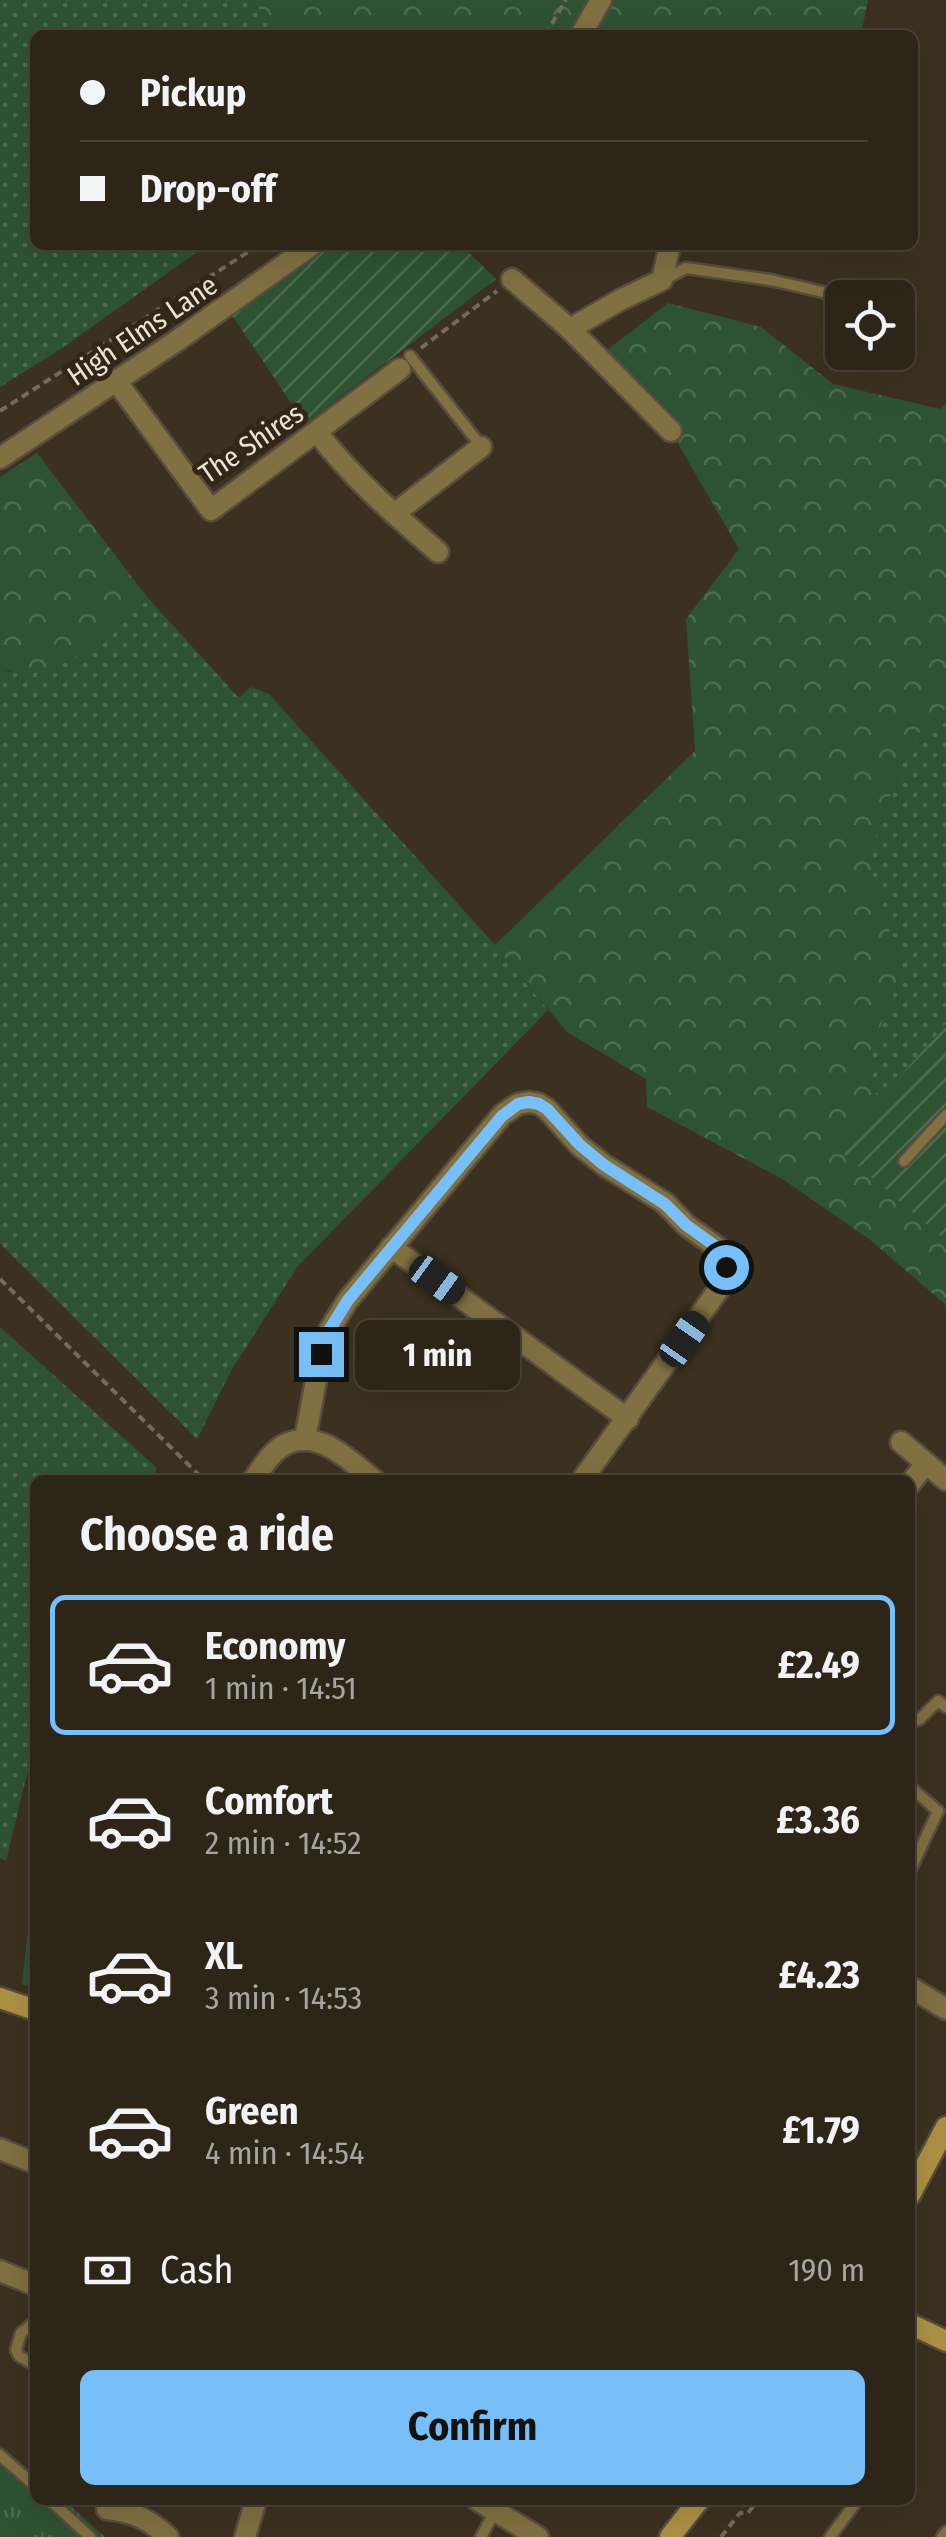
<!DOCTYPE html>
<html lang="en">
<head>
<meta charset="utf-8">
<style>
  :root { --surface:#2d2518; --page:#352d21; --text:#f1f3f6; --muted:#a7a5a2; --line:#484237; --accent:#78bff7 }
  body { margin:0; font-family:"Fira Sans Condensed",sans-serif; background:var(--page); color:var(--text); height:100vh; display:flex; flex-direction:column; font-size:38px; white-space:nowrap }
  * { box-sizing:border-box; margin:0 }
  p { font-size:32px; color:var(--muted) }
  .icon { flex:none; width:55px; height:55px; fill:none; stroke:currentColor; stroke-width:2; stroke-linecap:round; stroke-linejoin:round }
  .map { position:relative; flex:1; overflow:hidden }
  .sheet { position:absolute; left:30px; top:1475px; width:885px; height:1030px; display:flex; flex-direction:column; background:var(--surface); border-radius:15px; box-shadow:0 10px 40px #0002,0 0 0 2px var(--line) }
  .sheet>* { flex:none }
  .hud { position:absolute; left:30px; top:30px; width:888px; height:220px; border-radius:15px; box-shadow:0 10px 40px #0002,0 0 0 2px var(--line); display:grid; align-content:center; height:220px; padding:0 50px; background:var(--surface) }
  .buttons { position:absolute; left:825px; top:280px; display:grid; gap:20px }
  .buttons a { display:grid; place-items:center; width:90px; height:90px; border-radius:15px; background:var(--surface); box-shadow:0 10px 40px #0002,0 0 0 2px var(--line); font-size:50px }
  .end { position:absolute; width:45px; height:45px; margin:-22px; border:12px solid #78bff7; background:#111; box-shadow:0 0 0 5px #111 }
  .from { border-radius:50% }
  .bubble { position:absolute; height:70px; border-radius:15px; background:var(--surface); box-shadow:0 10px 40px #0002,0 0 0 2px var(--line); font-size:32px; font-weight:700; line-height:70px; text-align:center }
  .car { position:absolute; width:30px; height:60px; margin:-30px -15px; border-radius:12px; box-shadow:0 0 8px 2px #0007; background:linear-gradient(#222 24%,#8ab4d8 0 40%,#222 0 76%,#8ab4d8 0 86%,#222 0) }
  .hud b { display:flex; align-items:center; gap:35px; height:95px; font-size:38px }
  .hud b+b { border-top:2px solid var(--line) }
  .hud i { width:25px; height:25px; background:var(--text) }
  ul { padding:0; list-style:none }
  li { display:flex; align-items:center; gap:30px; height:140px; margin:0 20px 15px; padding:0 30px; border:5px solid transparent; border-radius:15px }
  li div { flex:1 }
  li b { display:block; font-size:38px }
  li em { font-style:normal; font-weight:700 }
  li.active { border-color:var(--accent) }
  li>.icon { width:90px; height:90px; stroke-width:1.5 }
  h2 { padding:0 50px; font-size:45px; line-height:120px }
  .pay { display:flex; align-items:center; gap:25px; height:110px; padding:0 50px; font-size:38px }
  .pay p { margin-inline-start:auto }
  .primary-button { display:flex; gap:20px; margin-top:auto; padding:20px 50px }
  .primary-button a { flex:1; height:115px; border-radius:15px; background:var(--accent); color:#111; font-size:40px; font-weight:700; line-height:115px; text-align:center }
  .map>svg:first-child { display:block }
  .grass { fill:url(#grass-dots) }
  .forest { fill:url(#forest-crowns) }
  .park { fill:url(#park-tufts) }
  .garden { fill:url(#garden-furrows) }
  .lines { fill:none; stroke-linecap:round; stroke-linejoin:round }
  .lane-casing { stroke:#584d3e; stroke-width:15 }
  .street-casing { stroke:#584d3e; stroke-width:25 }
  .secondary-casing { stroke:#584d3e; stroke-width:25 }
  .path { stroke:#756b5c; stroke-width:4; stroke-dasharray:8 5; stroke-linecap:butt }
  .lane { stroke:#817042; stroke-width:10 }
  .street { stroke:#817042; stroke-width:20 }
  .secondary { stroke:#ad9144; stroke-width:20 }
  .route { stroke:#78bff7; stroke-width:12 }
  .labels { text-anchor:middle; stroke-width:10; stroke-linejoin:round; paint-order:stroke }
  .street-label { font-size:28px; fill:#ebe3d9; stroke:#322717 }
</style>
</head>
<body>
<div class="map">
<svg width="946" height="2537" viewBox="0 0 946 2537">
  <defs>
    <pattern id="grass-dots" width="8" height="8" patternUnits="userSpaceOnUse" patternTransform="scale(2.5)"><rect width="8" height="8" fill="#2e5333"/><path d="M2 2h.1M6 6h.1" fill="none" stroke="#4c6c50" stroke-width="1.8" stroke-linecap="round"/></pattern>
    <pattern id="forest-crowns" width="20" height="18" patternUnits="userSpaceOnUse" patternTransform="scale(2.5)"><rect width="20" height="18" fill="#2e5333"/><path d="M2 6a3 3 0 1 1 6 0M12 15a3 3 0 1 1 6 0" fill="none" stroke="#4c6c50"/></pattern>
    <pattern id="park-tufts" width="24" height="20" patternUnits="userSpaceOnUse" patternTransform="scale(2.5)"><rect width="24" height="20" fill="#2e5333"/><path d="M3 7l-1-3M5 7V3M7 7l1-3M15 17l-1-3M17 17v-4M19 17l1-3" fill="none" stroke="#4c6c50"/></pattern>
    <pattern id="garden-furrows" width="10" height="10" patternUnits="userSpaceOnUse" patternTransform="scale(2.5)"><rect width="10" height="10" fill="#2e5333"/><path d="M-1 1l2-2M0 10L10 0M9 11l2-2" fill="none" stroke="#4c6c50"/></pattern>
  </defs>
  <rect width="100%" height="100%" fill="#3c3120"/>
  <g class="grass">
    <polygon points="0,0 251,0 283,35 35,35 35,245 207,245 62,348 0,387"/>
    <polygon points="147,597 239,698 251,687 269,694 495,945 548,1010 298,1266 232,1369 197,1439 0,1244 0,667 10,672 96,642"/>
    <polygon points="946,708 946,1024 879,1100 864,1074 901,969 868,859 909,743"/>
    <polygon points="0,1327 157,1468 151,1480 35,1480 35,1756 26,1778 6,1861 0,1858"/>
  </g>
  <g class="forest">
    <polygon points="251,0 590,0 567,35 283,35"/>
    <polygon points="615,0 868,0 861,35 594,35"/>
    <polygon points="668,303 761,327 833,384 940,409 946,404 946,708 909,743 868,859 901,969 864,1074 879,1100 838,1148 946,1241 946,1305 869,1239 784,1180 647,1107 646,1079 567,1032 495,945 695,751 686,619 739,549 676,440 601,355"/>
    <path d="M37,453L147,597C110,630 54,693 0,667V477Z"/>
  </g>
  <g class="park">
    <polygon points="35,1866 35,1988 22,1984"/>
    <polygon points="0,2445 35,2475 35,2500 64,2500 105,2537 0,2537"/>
  </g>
  <g class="garden">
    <polygon points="330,245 461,245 496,279 305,424 232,315"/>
    <polygon points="946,1024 946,1241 837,1148"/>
  </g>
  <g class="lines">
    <defs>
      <g id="lane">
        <polyline points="665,279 686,268 771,280 823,292 842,300"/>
        <polyline points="410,356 481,446"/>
        <polyline points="904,1161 946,1115"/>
        <polyline points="910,1722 920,1719 938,1701 946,1707"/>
        <polyline points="910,1787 938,1811 910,1871"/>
        <polyline points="35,2322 21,2333 16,2350 19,2356 35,2365"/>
        <polyline points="0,2455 35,2486"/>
        <polyline points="50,2500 90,2537"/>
        <polyline points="481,2537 495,2511"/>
        <polyline points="830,2537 857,2501"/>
        <polyline points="942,2537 946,2532"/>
      </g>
      <g id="street">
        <polyline points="581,35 601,0"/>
        <polyline points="512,279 570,329 671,431"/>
        <polyline points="570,329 620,300 662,280 670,245"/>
        <polyline points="117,382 211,510 400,369"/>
        <path d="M317,432C352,478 395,515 438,552"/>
        <polyline points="0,458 175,342 312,245"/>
        <polyline points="394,514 481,447"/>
        <polyline points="391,1247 628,1419"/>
        <polyline points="305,1439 321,1354 330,1329 348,1300 502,1115 518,1104 529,1102 539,1104 547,1109 579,1145 604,1165 665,1203 686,1225 718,1248 726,1267 721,1286 582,1480"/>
        <polyline points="901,1442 946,1480"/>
        <path d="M253,1480C262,1468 271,1452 284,1445C318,1427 350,1461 374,1480"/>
        <polyline points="910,1484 926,1463"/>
        <polyline points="910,1987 946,2009"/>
        <polyline points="0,2149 35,2163"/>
        <polyline points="0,2271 35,2285"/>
        <polyline points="477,2500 538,2537"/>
        <path d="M107,2509C134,2512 149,2519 168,2537"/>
        <polyline points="245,2537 256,2500"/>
      </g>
      <g id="secondary">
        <polyline points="0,1998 35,2010"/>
        <polyline points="910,2195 946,2127"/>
        <polyline points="910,2324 946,2341"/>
        <polyline points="670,2537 699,2500"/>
      </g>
    </defs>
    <use href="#lane" class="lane-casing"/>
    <use href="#street" class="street-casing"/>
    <use href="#secondary" class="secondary-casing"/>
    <g class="path">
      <polyline points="545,35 566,0"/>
      <polyline points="421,348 497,291"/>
      <polyline points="0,411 259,245"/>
      <polyline points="0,1279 204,1480"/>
      <polyline points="721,2537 740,2513 748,2513 758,2500"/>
    </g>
    <use href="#lane" class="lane"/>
    <use href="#street" class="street"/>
    <use href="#secondary" class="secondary"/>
  </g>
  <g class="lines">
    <polyline class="route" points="321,1354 330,1329 348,1300 502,1116 518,1104 529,1102 539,1104 547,1109 580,1145 604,1165 665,1204 686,1225 718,1248 726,1267"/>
  </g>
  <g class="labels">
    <g class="street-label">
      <text transform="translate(142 330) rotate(-34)" y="10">High Elms Lane</text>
      <text transform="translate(251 443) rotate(-34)" y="10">The Shires</text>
    </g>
  </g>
</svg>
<div class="buttons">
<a><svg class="icon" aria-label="locate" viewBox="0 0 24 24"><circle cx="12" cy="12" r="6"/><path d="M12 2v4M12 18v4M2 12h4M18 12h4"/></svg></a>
</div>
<i class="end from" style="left:726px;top:1267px"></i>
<i class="end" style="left:321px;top:1354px"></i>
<div class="bubble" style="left:355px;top:1320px;width:165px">1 min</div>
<i class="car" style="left:437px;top:1280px;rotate:126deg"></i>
<i class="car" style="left:684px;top:1339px;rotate:35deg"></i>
<div class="hud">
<b><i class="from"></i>Pickup</b>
<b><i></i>Drop-off</b>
</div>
<section class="sheet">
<h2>Choose a ride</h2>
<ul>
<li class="active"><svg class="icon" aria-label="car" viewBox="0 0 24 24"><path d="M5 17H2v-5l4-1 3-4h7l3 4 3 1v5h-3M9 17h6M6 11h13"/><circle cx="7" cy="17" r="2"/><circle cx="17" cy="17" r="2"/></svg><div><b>Economy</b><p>1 min · 14:51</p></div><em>£2.49</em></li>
<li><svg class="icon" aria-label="car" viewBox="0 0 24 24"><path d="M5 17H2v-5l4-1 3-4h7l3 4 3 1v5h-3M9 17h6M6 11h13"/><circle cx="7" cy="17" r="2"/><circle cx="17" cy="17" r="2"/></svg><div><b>Comfort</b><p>2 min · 14:52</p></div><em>£3.36</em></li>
<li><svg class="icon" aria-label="car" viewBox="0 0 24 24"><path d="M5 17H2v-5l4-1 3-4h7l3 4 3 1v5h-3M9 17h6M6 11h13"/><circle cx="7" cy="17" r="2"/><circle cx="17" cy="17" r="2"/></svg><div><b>XL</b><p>3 min · 14:53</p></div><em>£4.23</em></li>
<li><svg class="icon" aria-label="car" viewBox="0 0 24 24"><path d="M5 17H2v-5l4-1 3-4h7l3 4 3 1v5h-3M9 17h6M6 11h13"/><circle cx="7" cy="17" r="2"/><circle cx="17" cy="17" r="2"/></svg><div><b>Green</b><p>4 min · 14:54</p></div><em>£1.79</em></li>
</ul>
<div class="pay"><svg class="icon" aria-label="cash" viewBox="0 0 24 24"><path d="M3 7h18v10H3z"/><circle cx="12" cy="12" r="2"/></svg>Cash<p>190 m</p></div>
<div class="primary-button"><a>Confirm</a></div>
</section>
</div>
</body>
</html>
